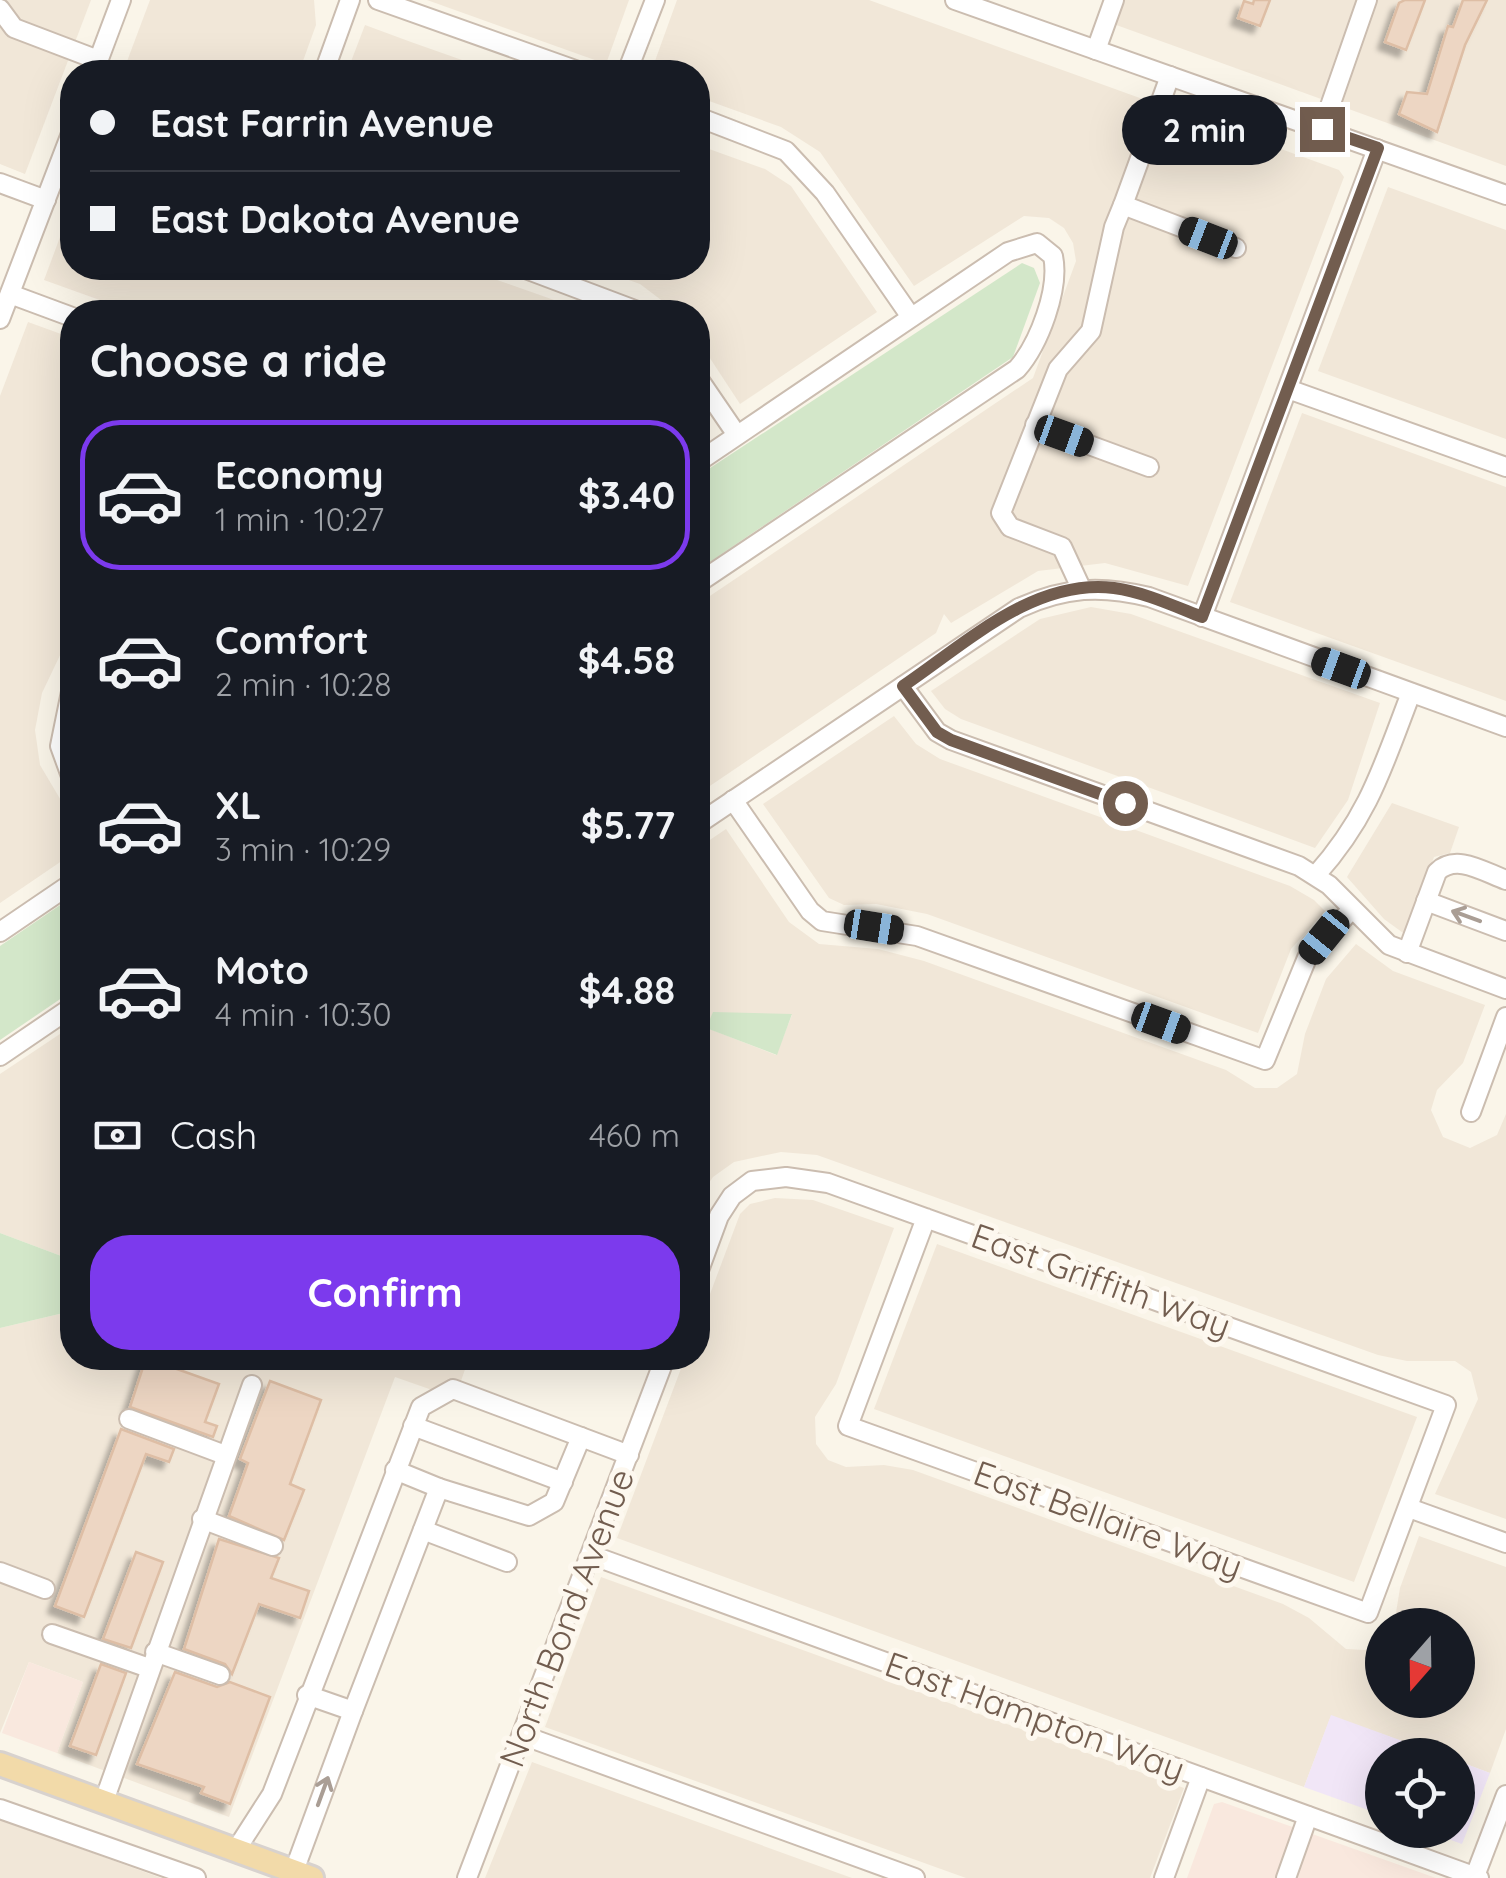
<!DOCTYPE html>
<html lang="en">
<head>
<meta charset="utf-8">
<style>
  :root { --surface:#171b24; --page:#242831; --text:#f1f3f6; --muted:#9ea1a6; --line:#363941; --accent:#7c3aed }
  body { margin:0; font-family:Quicksand,sans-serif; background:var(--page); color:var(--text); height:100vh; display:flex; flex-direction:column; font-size:38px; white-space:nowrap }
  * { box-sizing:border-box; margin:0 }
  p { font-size:32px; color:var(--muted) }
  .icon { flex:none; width:55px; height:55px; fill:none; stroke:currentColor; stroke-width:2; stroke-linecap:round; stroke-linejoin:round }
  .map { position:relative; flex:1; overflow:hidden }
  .drawer { position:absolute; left:60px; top:300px; width:650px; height:1070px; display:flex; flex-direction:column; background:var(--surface); border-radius:40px; box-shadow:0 10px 40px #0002 }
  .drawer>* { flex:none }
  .top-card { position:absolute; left:60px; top:60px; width:650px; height:220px; border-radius:40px; box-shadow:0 10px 40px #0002; display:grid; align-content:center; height:220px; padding:0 30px; background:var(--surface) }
  .needle { width:65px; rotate:200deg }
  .controls { position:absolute; left:1365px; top:1608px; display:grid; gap:20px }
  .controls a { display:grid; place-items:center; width:110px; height:110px; border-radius:50%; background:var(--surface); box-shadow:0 10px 40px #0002; font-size:50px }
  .end { position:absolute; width:45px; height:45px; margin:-22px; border:12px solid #725d4f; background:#fff; box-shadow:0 0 0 5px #fff }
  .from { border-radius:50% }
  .bubble { position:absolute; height:70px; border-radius:35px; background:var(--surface); box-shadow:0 10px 40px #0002; font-size:32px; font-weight:700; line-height:70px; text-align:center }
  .car { position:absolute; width:30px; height:60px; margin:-30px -15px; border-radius:12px; box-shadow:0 0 8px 2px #0007; background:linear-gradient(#222 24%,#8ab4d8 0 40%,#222 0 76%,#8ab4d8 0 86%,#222 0) }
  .top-card b { display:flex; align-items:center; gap:35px; height:95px; font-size:38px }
  .top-card b+b { border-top:2px solid var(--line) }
  .top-card i { width:25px; height:25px; background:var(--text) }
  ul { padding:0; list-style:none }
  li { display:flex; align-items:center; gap:30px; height:150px; margin:0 20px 15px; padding:0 10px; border:5px solid transparent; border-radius:40px }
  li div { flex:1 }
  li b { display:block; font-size:38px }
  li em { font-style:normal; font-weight:700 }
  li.current { border-color:var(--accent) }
  li>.icon { width:90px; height:90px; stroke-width:1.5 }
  h2 { padding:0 30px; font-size:45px; line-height:120px }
  .pay { display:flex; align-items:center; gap:25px; height:110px; padding:0 30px; font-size:38px }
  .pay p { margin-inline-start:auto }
  .button { display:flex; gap:20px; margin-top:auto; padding:20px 30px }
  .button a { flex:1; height:115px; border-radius:40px; background:var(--accent); color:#fff; font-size:40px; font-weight:700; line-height:115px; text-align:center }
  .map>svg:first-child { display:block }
  .residential { fill:#f1e7d8; fill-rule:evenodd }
  .commercial { fill:#f9e8de }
  .education { fill:#f1e6f7 }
  .green { fill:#d3e7c9 }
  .building { fill:#edd6c3; stroke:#debea5; stroke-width:2.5; filter:url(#shadow) }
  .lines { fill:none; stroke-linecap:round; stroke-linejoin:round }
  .minor-casing { stroke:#cbbdb0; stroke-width:22 }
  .major-casing { stroke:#d8d2ce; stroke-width:28 }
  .minor { stroke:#fff; stroke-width:18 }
  .major { stroke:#f2daa9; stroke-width:22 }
  .oneway { stroke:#aa9e95 }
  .route { stroke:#725d4f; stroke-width:12 }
  .labels { text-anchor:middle; stroke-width:10; stroke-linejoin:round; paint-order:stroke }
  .street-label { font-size:35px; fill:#725d4f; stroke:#fdf8ef }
</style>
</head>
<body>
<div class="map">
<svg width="1506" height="1878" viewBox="0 0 1506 1878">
  <defs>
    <filter id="shadow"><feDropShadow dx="-7" dy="7" stdDeviation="2.5" flood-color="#0004"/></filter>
  </defs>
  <rect width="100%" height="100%" fill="#faf5e9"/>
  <g class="residential">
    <polygon points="0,0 91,0 25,174 0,164"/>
    <polygon points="150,0 314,0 316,25 299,72 123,72"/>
    <polygon points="427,0 629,0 606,64"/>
    <polygon points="677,0 869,0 1339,170 1344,177 1188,586 1105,563 1038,571 951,623 944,614 936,633 698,794 698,604 1033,378 1076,261 1073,243 1064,228 1049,218 1024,216 914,286 820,152 781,127 698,97 698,72 651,72"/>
    <polygon points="1116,0 1506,0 1506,166 1108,22"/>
    <polygon points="365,25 411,42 496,72 347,72"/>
    <polygon points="698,145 765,169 791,186 877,312 740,404 698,340 698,312 677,312 640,284 595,268 698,268"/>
    <polygon points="1388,187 1506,230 1506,439 1318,371"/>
    <polygon points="72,205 72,268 463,268 588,312 133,312 44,280"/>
    <polygon points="28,322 72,338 72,630 42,693 35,730 40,765 72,819 72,854 0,903 0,396"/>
    <polygon points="1302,413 1506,487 1506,701 1230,602"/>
    <polygon points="1091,607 1131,614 1380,703 1348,800 1315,848 961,719 945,709 931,691 1040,619"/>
    <polygon points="894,716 916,744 940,759 1290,886 1314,900 1325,911 1291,949 1258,1033 927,914 876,904 844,905 829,898 763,804"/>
    <polygon points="1392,803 1459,827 1450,853 1434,857 1406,935 1384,919 1347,877"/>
    <path d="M726,829L789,922L819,944L878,949L924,961L1226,1070L1255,1088H1277L1297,1074L1305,1034L1326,979L1356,944L1393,971L1485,1005L1463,1063L1437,1090L1431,1110L1443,1137L1470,1148L1497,1135L1506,1114V1519L1435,1494L1478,1399L1471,1372L1455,1361H1407L1378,1355L817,1155L781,1152L734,1162L713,1177L698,1199V848ZM792,1015L776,1055L707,1028Z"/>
    <polygon points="72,1026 72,1260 0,1233 0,1074"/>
    <polygon points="775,1198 813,1200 894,1228 836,1384 815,1417 816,1444 828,1460 846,1467 884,1465 913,1470 1283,1604 1309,1618 1346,1649 1365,1650 1382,1642 1382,1700 1458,1700 1458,1625 1394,1625 1400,1588 1419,1536 1506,1567 1506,1729 1490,1773 1458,1761 1458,1755 1441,1755 1331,1716 1304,1787 617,1538 685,1358 698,1358 698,1326 740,1214 750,1204"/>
    <polygon points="937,1244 1417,1417 1354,1582 874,1409"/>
    <polygon points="72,1311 72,1358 469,1358 455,1398 395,1377 229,1817 57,1753 83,1682 29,1662 0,1733 0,1328"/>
    <polygon points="601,1577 1184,1788 1150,1878 966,1878 545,1727"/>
    <polygon points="532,1762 623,1795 852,1878 485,1878"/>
    <polygon points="0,1819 161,1878 0,1878"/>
  </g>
  <g class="commercial">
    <polygon points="29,1662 83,1682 57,1753 2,1733"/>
    <polygon points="1222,1802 1436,1878 1187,1878 1214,1804"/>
  </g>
  <g class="education">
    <polygon points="1331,1715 1441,1755 1382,1755 1382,1815 1304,1787"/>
    <polygon points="1458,1761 1490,1773 1462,1844 1423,1830 1458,1830"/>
  </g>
  <g class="green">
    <polygon points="1022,263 1034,268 1040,283 1013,357 698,570 698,476"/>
    <polygon points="72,897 72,991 0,1040 0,946"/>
    <polygon points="713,1012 792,1014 777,1055 706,1028"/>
    <polygon points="0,1233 72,1260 72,1311 0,1328"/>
  </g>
  <g class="building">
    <polygon points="1254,0 1270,0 1260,26 1238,18 1244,1 1253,4"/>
    <polygon points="1405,0 1425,0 1406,50 1385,42 1399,3"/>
    <polygon points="1463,0 1487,0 1465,45 1437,132 1399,114 1407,92 1427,94 1448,26 1453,27"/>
    <polygon points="146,1358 219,1384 205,1422 217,1426 213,1437 130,1407"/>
    <polygon points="270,1381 321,1400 290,1484 304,1490 284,1540 229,1516 248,1463 240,1459"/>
    <polygon points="121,1429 174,1449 169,1462 146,1454 84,1617 55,1606"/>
    <polygon points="219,1539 279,1558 271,1578 309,1591 300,1618 259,1604 232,1674 225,1664 184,1649"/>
    <polygon points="136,1552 163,1562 131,1648 103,1639"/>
    <polygon points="101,1664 126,1673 96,1755 70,1746"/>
    <polygon points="175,1672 217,1687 230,1682 270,1697 230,1804 201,1793 204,1787 137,1764"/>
  </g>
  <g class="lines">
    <defs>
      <g id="minor">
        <polyline points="378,0 581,72"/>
        <polyline points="955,0 1506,195"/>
        <polyline points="0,9 14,28 98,60"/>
        <polyline points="1096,50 1114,0"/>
        <polyline points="94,72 121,0"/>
        <polyline points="324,72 350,0"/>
        <polyline points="627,72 655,0"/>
        <polyline points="698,117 786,151 825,193 911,317"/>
        <polyline points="1322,129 1367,0"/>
        <polyline points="0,183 46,200"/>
        <polyline points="1123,205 1170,76"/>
        <polyline points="523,268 640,312"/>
        <polyline points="10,294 72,317"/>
        <polyline points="0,319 72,131"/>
        <polyline points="698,378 737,435"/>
        <polyline points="1288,389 1506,467"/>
        <polyline points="1035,425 1149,467"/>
        <path d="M698,462L1008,252L1037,243L1053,256C1060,289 1039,344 1017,369L698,583"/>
        <polyline points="1081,588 1062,547 1010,527 1001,513 1058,369 1091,331 1114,227 1123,205 1236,248"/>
        <polyline points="1202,617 1377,149"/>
        <polyline points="903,686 937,732 951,740 1299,866 1329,885 1389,945 1506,989"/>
        <polyline points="72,687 60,746 72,779"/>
        <polyline points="733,800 810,911 822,921 917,936 1265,1060 1307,958 1351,910"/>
        <path d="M698,824L1019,608C1065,587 1101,585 1149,597L1506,727"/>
        <path d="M1316,875C1369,816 1383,766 1411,693"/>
        <polyline points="1426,901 1506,931"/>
        <polyline points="0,932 72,883"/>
        <path d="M1407,953L1437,872C1456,853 1484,872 1506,880"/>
        <polyline points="0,1056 72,1007"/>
        <polyline points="1471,1112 1506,1017"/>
        <polyline points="698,1273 719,1216 732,1196 752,1181 786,1177 828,1183 1446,1405 1368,1613 848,1426 926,1218"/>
        <polyline points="129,1419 225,1455"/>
        <polyline points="413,1426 563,1482"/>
        <polyline points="395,1470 439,1488"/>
        <polyline points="1409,1508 1506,1543"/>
        <polyline points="202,1519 273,1546"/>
        <polyline points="423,1530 507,1562"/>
        <polyline points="591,1555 1479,1878"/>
        <polyline points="0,1572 45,1589"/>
        <polyline points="52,1634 149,1668"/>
        <polyline points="155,1652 220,1675"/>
        <polyline points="307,1695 353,1711 439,1488 529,1516 554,1502 581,1437"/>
        <polyline points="522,1735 915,1878"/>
        <polyline points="104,1801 252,1385"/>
        <polyline points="0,1809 196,1878"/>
        <polyline points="236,1850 272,1794 421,1407 453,1389 629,1455"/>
        <polyline points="294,1871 353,1711"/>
        <polyline points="1475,1876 1506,1795"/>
        <polyline points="467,1878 665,1358"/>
        <polyline points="1164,1878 1201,1777"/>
        <polyline points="1286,1878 1308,1816"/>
      </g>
      <polyline id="major" points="0,1764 312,1878"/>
    </defs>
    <use href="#minor" class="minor-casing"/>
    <use href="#major" class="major-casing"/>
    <use href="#minor" class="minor"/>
    <use href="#major" class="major"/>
  </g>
  <defs><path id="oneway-shaft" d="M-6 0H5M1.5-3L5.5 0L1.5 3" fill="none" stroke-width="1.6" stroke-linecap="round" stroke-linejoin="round" transform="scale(2.5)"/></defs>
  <g class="oneway">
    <use href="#oneway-shaft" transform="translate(1466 916) rotate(-160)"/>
    <use href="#oneway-shaft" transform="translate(323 1791) rotate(-70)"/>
  </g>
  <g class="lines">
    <path class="route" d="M1125,803L951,740L937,732L903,686C965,644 1034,578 1114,588C1144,592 1174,606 1202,617L1378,148L1322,129"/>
  </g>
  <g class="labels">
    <g class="street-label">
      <text transform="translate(1101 1281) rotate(20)" y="12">East Griffith Way</text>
      <text transform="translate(1108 1520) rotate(20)" y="12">East Bellaire Way</text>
      <text transform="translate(567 1618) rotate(-69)" y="12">North Bond Avenue</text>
      <text transform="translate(1035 1717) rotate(20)" y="12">East Hampton Way</text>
    </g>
  </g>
</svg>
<div class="controls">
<a><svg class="needle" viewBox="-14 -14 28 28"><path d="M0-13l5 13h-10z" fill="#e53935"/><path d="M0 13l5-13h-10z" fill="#9ea1a6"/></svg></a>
<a><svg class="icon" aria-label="locate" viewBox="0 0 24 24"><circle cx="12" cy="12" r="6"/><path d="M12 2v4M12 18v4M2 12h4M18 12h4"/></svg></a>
</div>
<i class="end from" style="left:1125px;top:803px"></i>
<i class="end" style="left:1322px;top:129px"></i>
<div class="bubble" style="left:1122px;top:95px;width:165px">2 min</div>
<i class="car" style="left:1208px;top:238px;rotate:291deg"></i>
<i class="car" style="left:1064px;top:436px;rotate:110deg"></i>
<i class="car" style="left:1341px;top:668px;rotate:290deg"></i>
<i class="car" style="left:874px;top:927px;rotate:99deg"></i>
<i class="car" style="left:1324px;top:937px;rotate:219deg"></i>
<i class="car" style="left:1161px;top:1023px;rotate:110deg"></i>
<div class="top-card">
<b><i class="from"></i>East Farrin Avenue</b>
<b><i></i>East Dakota Avenue</b>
</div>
<section class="drawer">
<h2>Choose a ride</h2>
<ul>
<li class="current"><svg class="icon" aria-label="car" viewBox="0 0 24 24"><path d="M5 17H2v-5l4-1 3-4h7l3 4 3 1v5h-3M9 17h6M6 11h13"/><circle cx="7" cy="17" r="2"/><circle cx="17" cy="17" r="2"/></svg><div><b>Economy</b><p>1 min · 10:27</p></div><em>$3.40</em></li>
<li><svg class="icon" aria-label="car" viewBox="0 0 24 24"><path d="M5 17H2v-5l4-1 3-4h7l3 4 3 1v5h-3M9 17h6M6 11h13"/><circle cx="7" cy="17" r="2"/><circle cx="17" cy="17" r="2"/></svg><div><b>Comfort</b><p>2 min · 10:28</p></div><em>$4.58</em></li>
<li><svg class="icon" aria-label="car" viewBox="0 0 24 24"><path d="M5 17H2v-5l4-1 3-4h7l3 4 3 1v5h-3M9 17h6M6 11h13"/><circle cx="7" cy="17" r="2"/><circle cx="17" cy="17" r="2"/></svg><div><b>XL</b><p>3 min · 10:29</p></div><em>$5.77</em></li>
<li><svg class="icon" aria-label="car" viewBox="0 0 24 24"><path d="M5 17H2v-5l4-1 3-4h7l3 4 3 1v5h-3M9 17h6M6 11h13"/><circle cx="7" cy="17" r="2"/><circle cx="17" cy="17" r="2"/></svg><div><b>Moto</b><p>4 min · 10:30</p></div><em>$4.88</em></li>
</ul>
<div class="pay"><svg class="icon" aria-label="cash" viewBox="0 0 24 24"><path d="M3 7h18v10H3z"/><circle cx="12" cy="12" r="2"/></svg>Cash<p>460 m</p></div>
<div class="button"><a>Confirm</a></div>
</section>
</div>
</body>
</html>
